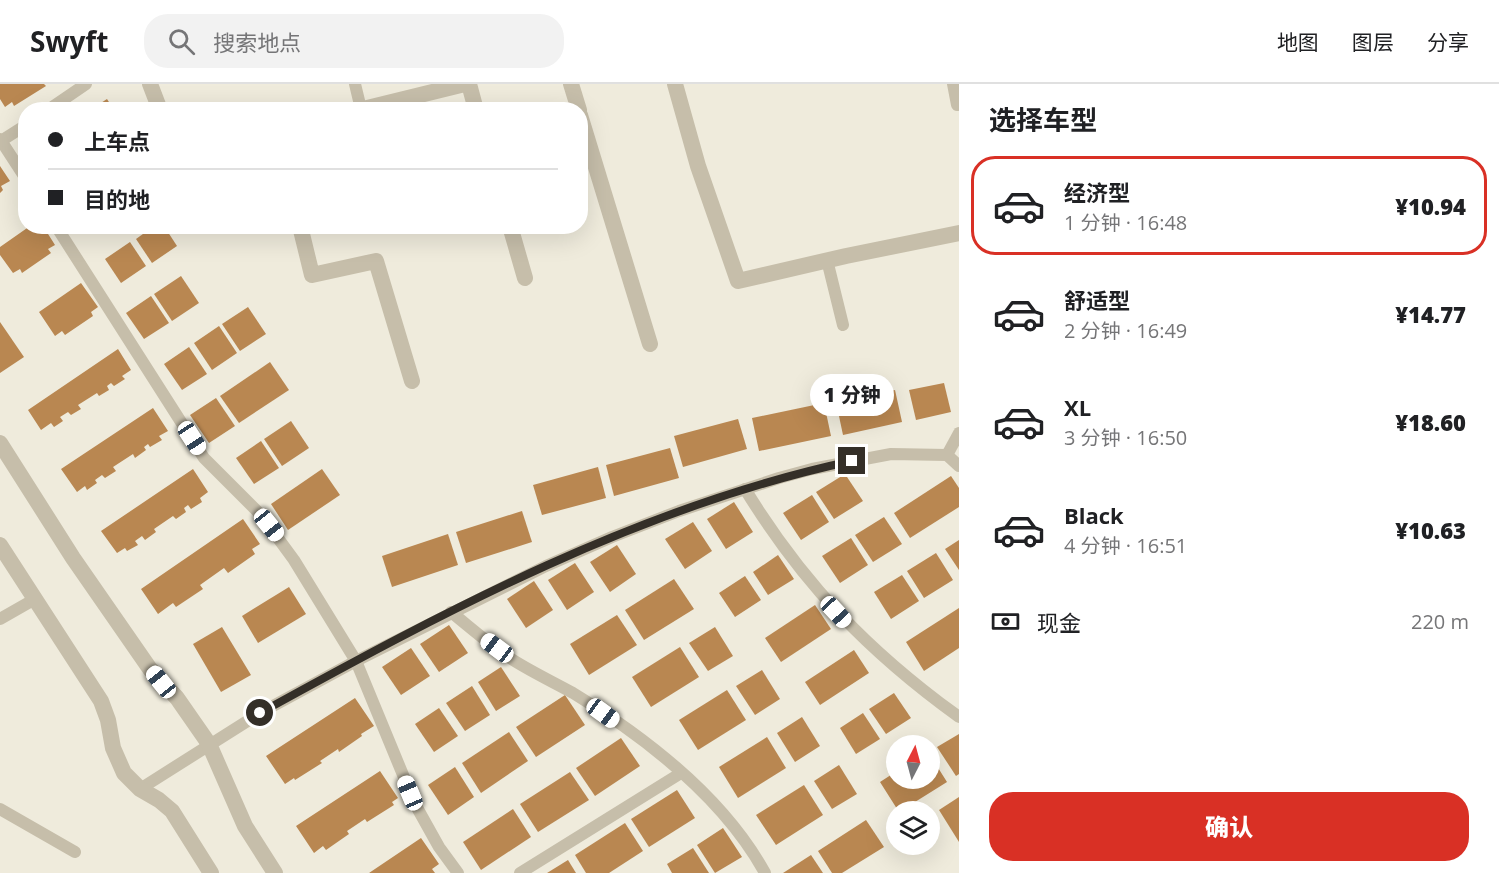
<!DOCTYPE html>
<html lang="zh">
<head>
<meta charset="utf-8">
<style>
  :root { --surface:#fff; --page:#f2f2f2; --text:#202124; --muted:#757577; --line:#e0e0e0; --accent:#d93025 }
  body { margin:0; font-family:"Open Sans","Noto Sans SC",sans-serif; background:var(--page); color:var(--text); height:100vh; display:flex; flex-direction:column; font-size:22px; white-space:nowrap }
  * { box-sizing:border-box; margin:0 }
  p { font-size:20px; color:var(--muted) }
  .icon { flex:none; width:33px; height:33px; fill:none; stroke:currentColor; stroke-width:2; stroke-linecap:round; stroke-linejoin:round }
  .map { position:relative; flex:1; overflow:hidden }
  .side { display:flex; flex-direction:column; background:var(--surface); width:540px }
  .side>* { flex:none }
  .banner { position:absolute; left:18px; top:18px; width:570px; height:132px; border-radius:24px; box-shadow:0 6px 24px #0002; display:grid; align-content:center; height:132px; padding:0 30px; background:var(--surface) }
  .needle { width:39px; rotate:6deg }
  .controls { position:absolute; left:886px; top:651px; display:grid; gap:12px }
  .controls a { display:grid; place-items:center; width:54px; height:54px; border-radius:50%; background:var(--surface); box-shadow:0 6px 24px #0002; font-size:30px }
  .end { position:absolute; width:27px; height:27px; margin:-14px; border:8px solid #342f28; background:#fff; box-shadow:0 0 0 3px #fff }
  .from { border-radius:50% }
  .bubble { position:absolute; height:42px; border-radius:21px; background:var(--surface); box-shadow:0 6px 24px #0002; font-size:20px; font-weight:800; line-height:42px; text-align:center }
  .car { position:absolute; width:18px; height:36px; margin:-18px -9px; border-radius:8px; box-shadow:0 0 4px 2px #0007; background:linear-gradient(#fff 24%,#345 0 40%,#fff 0 76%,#345 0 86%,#fff 0) }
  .banner b { display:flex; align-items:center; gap:21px; height:57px; font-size:22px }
  .banner b+b { border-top:2px solid var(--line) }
  .banner i { width:15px; height:15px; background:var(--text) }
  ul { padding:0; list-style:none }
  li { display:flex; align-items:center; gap:18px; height:99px; margin:0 12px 9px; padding:0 18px; border:3px solid transparent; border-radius:24px }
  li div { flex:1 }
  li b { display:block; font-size:22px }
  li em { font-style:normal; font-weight:800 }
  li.on { border-color:var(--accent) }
  li>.icon { width:54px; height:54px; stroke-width:1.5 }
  h2 { padding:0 30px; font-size:27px; line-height:72px }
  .pay { display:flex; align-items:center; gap:15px; height:66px; padding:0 30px; font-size:22px }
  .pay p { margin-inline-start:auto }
  .action { display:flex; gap:12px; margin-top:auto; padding:12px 30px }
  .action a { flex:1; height:69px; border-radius:24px; background:var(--accent); color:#fff; font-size:24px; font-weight:800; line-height:69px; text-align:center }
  header { display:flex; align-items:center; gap:36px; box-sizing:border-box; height:84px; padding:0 30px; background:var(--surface); border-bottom:2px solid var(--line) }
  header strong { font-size:28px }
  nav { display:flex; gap:33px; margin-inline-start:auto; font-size:21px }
  .search { width:420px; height:54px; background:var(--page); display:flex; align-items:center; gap:15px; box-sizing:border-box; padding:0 21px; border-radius:24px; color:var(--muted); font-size:22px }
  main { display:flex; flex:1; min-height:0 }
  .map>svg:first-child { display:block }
  .building { fill:#b98751 }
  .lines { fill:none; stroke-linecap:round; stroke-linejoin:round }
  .service { stroke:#c6beaa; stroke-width:12 }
  .minor { stroke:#c6beaa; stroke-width:16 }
  .tertiary { stroke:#c6beaa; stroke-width:16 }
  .route { stroke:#342f28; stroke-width:8 }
</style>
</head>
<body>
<header>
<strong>Swyft</strong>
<div class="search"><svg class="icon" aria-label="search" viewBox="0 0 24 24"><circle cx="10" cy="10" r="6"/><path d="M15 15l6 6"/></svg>搜索地点</div>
<nav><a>地图</a><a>图层</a><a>分享</a></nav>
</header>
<main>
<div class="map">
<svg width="959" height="789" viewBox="0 0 959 789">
  <rect width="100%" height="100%" fill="#efebdc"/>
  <g class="building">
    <polygon points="0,0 44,0 46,2 14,22 12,18 5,23 0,15"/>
    <polygon points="107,15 114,26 90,26"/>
    <polygon points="0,82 10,97 1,102 3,106 0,109"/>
    <polygon points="30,142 43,142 55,161 48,165 51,169 22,189 20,185 13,189 0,171 0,163"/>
    <polygon points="154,142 164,142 177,162 152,179 136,155"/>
    <polygon points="130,158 146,182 121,199 105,175"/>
    <polygon points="181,192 199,219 172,237 154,210"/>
    <polygon points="81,199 98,223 91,228 93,232 65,251 62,247 55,252 39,228"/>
    <polygon points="151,212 169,239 144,255 126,229"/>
    <polygon points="248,223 266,250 240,267 222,240"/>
    <polygon points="0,238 24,273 0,289"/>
    <polygon points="219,242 237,269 212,286 194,259"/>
    <polygon points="189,263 207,290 182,306 164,280"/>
    <polygon points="118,265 131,286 122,292 125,295 114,302 111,299 107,302 109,306 99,312 97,309 78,321 81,325 71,331 68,328 60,333 63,337 54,343 51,339 41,346 28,326"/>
    <polygon points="270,278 289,306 239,339 220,312"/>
    <polygon points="944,299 951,328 916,336 909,306"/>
    <polygon points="895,306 902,338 843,351 836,318"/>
    <polygon points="216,314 235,342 209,359 190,331"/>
    <polygon points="824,319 831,352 759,367 752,334"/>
    <polygon points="153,324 168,347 159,352 162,356 150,363 148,360 144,363 146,366 135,374 133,370 113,383 116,387 105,394 102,391 95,396 97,399 87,406 85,402 77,408 61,385"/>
    <polygon points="738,335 747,365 683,383 674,352"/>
    <polygon points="291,337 309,364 282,382 264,355"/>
    <polygon points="261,357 279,384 254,400 236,374"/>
    <polygon points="670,364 679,394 614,412 606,381"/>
    <polygon points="598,383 606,414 542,431 533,401"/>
    <polygon points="193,385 208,408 200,414 202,418 191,425 188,421 184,424 186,428 176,435 173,432 154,445 156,448 145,456 142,452 135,457 138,461 127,467 125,464 117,469 101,447"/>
    <polygon points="322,385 340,411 288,446 271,420"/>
    <polygon points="845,390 863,417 834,435 816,408"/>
    <polygon points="951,392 959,404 959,423 910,454 894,429"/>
    <polygon points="812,411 829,438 801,456 783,429"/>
    <polygon points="734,418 753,448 726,465 707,435"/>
    <polygon points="522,427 532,458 466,479 456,448"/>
    <polygon points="884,433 902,460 873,478 855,451"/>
    <polygon points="243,435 260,460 252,465 255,470 228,489 224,484 200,501 203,505 176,523 173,519 158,530 141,505"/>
    <polygon points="693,438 712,467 685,485 665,455"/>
    <polygon points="448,450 458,481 392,503 382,472"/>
    <polygon points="851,454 868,481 840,499 822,472"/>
    <polygon points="959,456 959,486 945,465"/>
    <polygon points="617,461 636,490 610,508 590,478"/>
    <polygon points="936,469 953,496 924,514 907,487"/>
    <polygon points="778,471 794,495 768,511 753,488"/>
    <polygon points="575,479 594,508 567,526 548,496"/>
    <polygon points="902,491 919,517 891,535 874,508"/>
    <polygon points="745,492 761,516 735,533 719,509"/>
    <polygon points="674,495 694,525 644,556 625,526"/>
    <polygon points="534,497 553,526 526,544 507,515"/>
    <polygon points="289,503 306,530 258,559 242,532"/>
    <polygon points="815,521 831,545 781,578 765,554"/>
    <polygon points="959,524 959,564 924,587 906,558"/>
    <polygon points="617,531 637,561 589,591 570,560"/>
    <polygon points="449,541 468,569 439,588 420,560"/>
    <polygon points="222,543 251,591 221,608 193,560"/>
    <polygon points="715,543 733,572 708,587 689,559"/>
    <polygon points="680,563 699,593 651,623 632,593"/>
    <polygon points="411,564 430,592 401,611 382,583"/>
    <polygon points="854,566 869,589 820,621 805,598"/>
    <polygon points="501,583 520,612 496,627 478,598"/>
    <polygon points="762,586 780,615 755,631 736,602"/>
    <polygon points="472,602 490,631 465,647 446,619"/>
    <polygon points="727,606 746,636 698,666 679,636"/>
    <polygon points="894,609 911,634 886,650 869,625"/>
    <polygon points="565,611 585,641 536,673 516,643"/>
    <polygon points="355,614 374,642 361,650 362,652 339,668 338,665 320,677 322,679 295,696 294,694 285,700 266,672"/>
    <polygon points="439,624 458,652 434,668 415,640"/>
    <polygon points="863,629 880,655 856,670 840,644"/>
    <polygon points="802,633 820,662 795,678 777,649"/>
    <polygon points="509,648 528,677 481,709 462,679"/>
    <polygon points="959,650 959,690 956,692 937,663"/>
    <polygon points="767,653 786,684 738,714 719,683"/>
    <polygon points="621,654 640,682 595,712 576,684"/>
    <polygon points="930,671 947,698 899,728 880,698 897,687 897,694 930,694"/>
    <polygon points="839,681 857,710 832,725 814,697"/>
    <polygon points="455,683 474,713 448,731 428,701"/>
    <polygon points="380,687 398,714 392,718 394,721 367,738 365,735 347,747 349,750 326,766 323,762 314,769 296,742"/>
    <polygon points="570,688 589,716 538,748 520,720"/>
    <polygon points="804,701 823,731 776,761 756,731"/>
    <polygon points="677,706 695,734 649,763 631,735"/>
    <polygon points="959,713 959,758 939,726"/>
    <polygon points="513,725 531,753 481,786 463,758"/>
    <polygon points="866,736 884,763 842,789 832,789 818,767"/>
    <polygon points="625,739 643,767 609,789 586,789 575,771"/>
    <polygon points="723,744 742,773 715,789 697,761"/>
    <polygon points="421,754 439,780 432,785 435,789 369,789"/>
    <polygon points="693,764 709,789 672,789 667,780"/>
    <polygon points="811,771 823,789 783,789"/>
    <polygon points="568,776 576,789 547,789"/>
  </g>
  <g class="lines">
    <g class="service">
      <polyline points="355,0 361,25"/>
      <polyline points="953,0 957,21"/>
      <polyline points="48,26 86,0"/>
      <polyline points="0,55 26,95"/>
      <polyline points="1,57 26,41"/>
      <polyline points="56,142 204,374 261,431 294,476 356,577 415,720 439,763 458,789"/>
      <polyline points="827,176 843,241"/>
      <polyline points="947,371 959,349"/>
      <path d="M745,405C803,500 869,568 959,633"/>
      <path d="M451,528C471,544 491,562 513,576C532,588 553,598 573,609C645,653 724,714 765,789"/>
      <polyline points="0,535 35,515"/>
      <polyline points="140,705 260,629 356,577 546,482 612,453 679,427 779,394 812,385 891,370 947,371 959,382"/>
      <polyline points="0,725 75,768"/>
      <polyline points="520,789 681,689"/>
    </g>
    <g class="minor">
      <polyline points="150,0 160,26"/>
      <polyline points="469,0 476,26"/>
      <polyline points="571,0 579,26"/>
      <polyline points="675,0 698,82 738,197 846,172 959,149"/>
      <polyline points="359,26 465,0"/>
      <polyline points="580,31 650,260"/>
      <polyline points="300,142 312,191 376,177 412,297"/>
      <polyline points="510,142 525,194"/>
    </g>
    <g class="tertiary">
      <polyline points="0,359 73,474 150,585 177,614 209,660 245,742 275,789"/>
      <polyline points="0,461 101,617 108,636 113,664 124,689 140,705 159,716 172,727 211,789"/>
    </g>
  </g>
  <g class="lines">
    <path class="route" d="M260,629C447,526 641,422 852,377"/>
  </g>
</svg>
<div class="controls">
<a><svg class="needle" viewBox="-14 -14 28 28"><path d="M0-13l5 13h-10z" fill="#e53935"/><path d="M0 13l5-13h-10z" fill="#757577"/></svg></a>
<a><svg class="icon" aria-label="layers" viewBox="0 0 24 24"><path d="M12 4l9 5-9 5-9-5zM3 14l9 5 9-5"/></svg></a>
</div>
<i class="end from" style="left:260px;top:629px"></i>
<i class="end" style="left:852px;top:377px"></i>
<div class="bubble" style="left:810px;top:290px;width:84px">1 分钟</div>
<i class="car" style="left:192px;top:354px;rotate:147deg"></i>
<i class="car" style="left:269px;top:441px;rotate:141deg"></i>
<i class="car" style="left:836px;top:528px;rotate:137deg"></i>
<i class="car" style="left:497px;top:564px;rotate:307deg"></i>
<i class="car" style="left:161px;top:598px;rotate:321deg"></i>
<i class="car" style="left:603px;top:629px;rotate:126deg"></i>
<i class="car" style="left:410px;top:709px;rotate:337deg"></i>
<div class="banner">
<b><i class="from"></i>上车点</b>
<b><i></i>目的地</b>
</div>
</div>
<section class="side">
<h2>选择车型</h2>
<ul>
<li class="on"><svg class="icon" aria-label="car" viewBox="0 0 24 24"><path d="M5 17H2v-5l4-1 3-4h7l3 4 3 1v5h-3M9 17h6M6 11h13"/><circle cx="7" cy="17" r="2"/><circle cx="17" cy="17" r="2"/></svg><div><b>经济型</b><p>1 分钟 · 16:48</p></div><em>¥10.94</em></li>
<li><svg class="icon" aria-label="car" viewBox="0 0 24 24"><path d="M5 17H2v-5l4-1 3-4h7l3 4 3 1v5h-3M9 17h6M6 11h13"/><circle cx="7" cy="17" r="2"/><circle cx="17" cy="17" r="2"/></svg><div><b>舒适型</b><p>2 分钟 · 16:49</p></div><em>¥14.77</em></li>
<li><svg class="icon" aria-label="car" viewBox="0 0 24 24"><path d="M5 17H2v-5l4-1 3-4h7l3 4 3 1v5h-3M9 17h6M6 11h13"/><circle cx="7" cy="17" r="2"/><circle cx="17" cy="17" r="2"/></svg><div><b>XL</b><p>3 分钟 · 16:50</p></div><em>¥18.60</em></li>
<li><svg class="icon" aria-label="car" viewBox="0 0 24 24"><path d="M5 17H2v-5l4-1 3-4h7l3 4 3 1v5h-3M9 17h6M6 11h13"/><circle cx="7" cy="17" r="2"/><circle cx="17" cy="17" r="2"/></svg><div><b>Black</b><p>4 分钟 · 16:51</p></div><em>¥10.63</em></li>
</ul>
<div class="pay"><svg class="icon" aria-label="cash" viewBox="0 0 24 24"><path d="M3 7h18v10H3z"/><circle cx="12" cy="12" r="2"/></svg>现金<p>220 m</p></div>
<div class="action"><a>确认</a></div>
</section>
</main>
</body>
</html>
